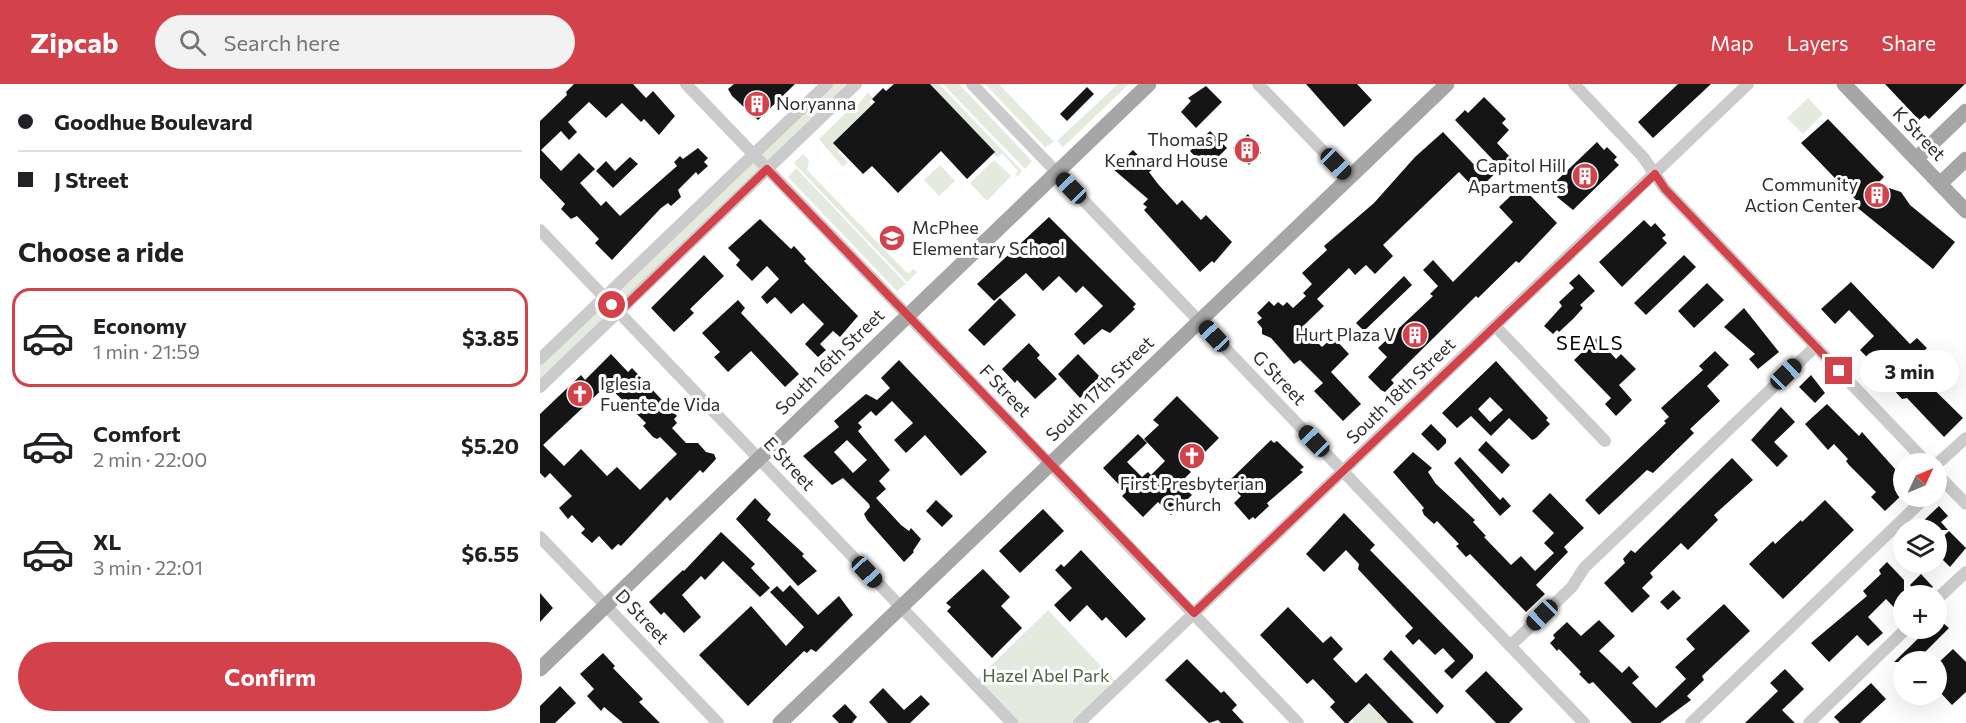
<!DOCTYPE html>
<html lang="en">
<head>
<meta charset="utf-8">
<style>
  :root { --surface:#fff; --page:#f2f2f2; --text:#202124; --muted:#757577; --line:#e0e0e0; --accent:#d3424a }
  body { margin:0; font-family:Commissioner,sans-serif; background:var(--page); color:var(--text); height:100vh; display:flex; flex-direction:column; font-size:22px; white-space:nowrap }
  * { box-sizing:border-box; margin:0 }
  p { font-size:20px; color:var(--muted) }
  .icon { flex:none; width:33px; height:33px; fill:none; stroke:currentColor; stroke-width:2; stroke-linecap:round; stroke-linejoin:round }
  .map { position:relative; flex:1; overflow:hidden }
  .side { display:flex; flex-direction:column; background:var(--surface); width:540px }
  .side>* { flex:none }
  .top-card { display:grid; align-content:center; height:132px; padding:0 18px; background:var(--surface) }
  .needle { width:39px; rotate:46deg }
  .fabs { position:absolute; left:1353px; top:369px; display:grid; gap:12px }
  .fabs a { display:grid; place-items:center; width:54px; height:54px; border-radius:50%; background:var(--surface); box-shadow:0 6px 24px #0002; font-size:30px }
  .end { position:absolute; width:27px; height:27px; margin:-14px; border:8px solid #d3424a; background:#fff; box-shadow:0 0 0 3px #fff }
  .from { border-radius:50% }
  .bubble { position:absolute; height:42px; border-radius:21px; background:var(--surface); box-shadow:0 6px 24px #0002; font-size:20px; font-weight:700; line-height:42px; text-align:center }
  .car { position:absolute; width:18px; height:36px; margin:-18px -9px; border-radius:8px; box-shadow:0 0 4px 2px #0007; background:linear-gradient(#222 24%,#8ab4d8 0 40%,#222 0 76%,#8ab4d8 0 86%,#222 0) }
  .top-card b { display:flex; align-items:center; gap:21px; height:57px; font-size:22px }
  .top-card b+b { border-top:2px solid var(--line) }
  .top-card i { width:15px; height:15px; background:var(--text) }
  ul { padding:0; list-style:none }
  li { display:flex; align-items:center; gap:18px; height:99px; margin:0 12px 9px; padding:0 6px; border:3px solid transparent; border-radius:18px }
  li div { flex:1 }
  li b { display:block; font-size:22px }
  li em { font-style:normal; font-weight:700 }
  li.active { border-color:var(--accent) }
  li>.icon { width:54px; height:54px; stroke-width:1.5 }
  h2 { padding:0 18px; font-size:27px; line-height:72px }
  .primary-button { display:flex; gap:12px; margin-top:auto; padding:12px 18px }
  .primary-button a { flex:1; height:69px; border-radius:36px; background:var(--accent); color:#fff; font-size:24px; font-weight:700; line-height:69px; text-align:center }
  header { display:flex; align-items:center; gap:36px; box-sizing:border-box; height:84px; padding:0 30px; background:var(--accent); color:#fff }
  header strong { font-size:28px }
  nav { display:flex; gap:33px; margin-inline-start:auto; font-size:21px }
  .search { width:420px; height:54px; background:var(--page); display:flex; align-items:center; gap:15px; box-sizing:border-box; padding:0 21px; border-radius:33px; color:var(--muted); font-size:22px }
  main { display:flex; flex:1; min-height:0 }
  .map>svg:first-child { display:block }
  .green { fill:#e4eadd }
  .building { fill:#151515; fill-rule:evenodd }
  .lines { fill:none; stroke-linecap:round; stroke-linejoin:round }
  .minor { stroke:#cbcbcb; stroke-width:12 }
  .major { stroke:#a6a6a6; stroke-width:15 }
  .route { stroke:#d3424a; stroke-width:8 }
  .labels { text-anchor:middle; stroke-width:6; stroke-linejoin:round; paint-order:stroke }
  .poi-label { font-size:18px; fill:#2e2e2e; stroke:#fff; text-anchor:end }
  .street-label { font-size:18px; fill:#2e2e2e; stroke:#fff }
  .park-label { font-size:18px; fill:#516540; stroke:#fff }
  .neighbourhood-label { font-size:20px; letter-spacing:1.5px; fill:#000; stroke:#fff }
</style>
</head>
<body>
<header>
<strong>Zipcab</strong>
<div class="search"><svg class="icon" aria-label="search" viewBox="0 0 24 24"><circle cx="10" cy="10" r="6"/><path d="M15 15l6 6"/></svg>Search here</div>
<nav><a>Map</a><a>Layers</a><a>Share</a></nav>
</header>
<main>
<section class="side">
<div class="top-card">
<b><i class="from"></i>Goodhue Boulevard</b>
<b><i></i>J Street</b>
</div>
<h2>Choose a ride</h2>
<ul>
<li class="active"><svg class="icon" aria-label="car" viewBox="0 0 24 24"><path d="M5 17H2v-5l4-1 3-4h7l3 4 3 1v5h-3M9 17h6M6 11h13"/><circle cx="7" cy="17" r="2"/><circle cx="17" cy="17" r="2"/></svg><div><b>Economy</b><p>1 min · 21:59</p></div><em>$3.85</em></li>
<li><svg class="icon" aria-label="car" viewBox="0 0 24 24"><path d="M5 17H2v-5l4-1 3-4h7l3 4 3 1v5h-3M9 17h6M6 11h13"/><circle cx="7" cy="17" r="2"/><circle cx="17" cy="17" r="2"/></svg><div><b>Comfort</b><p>2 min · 22:00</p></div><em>$5.20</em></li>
<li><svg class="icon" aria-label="car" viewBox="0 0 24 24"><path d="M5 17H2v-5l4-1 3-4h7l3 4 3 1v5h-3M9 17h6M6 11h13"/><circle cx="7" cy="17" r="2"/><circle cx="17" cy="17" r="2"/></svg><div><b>XL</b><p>3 min · 22:01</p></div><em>$6.55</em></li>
</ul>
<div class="primary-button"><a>Confirm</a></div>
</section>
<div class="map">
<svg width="1426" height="639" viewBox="0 0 1426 639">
  <rect width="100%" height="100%" fill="#fff"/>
  <g class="green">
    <polygon points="287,0 316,0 0,303 0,275"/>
    <polygon points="390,0 399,0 482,87 478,92 475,91 478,87 462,69 458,73 453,70 455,68"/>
    <polygon points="403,0 419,0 490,75 492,77 485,85"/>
    <polygon points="445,0 459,0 514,58 505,63"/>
    <polygon points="578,0 589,0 523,63 517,57"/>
    <polygon points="328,8 333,14 329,18 332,21 298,68 308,78 303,83 279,55 308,27 311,30"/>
    <polygon points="1268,14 1283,30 1263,50 1247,34"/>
    <polygon points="263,70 269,76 267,86 366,188 370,189 373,185 377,188 367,198 254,79"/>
    <polygon points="454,76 471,92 447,117 430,99"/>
    <polygon points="400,81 415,97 399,112 384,96"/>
    <polygon points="256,84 366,200 357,207 248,93"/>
    <polygon points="508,526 579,601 539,639 472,639 433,599"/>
    <polygon points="829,619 848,639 813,639 813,635"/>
  </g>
  <g class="building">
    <polygon points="34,0 93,0 106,14 113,7 135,32 119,51 104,35 101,38 82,19 66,34 49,18 28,38 37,48 29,56 21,47 1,66 21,87 39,69 55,85 40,99 61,122 66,117 80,132 137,82 134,78 140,72 143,75 158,64 168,74 164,78 168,82 158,91 156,88 138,106 141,113 131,122 128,119 121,124 72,176 55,159 59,155 37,132 31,135 21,125 25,120 0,94 0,37 27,11 26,8"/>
    <polygon points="194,0 255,0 218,36 192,12 188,5"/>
    <polygon points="354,0 390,0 455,68 427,95 401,67 358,109 332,82 323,90 293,59 335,18 332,15 343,4 346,7"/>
    <polygon points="766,0 817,0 832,16 804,43"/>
    <polygon points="1138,0 1171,0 1113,54 1098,38"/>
    <polygon points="1345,0 1425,0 1389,35 1385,31 1379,36"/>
    <polygon points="666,2 682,18 656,44 641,28 651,17 648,14"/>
    <polygon points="547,3 554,10 527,37 520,30"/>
    <polygon points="944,13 966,35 962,39 969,46 957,59 971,74 937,107 919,88 843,161 853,172 835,190 826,181 815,191 809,184 777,215 784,222 762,243 782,263 793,253 809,270 791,288 821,320 803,337 774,307 783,299 760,276 754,280 731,254 722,250 722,244 717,238 722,234 717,229 729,217 734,222 738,218 743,222 747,218 753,224 766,212 763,209 772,200 762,189 787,166 784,162 834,119 875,73 903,48 941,88 954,77 915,36 925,26 928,29"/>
    <polygon points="1288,35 1344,93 1337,100 1361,108 1370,121 1415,158 1393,185 1314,121 1317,117 1261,59"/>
    <polygon points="670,47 687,64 675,76 671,72 662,80 650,67"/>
    <polygon points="708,50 721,69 709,81 693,64"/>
    <polygon points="1057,58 1064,66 1067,63 1077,73 1074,76 1079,81 1033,126 1017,113 1019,111 1011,102"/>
    <polygon points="593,66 612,86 609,88 618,100 637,121 642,116 661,136 666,131 692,158 674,179 672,177 660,188 604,126 607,123 603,120 608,115 573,85"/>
    <polygon points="90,73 98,80 73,104 56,87 66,77 75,87"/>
    <polygon points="981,102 1017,139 979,179 976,177 938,214 936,212 851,296 854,299 845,308 841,306 828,293 847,273 838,264 893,212 890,210 898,202 883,186 893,176 913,198 973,138 959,123"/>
    <polygon points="509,133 596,220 593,223 595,225 570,249 562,245 544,261 534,250 563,222 543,202 536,209 519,192 503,207 486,189 454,217 437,200"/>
    <polygon points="220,135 251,165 254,162 266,175 264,177 318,232 300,253 293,247 280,260 286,266 278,273 265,260 284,240 263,219 251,230 235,213 227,220 221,213 239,195 227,182 212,197 196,181 200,176 188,164"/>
    <polygon points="1104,136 1111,143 1115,139 1126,151 1122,154 1127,159 1082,203 1059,178"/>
    <polygon points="164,171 184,192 150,225 154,229 134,248 111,224"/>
    <polygon points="1144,171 1156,183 1106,231 1094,219"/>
    <polygon points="1039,190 1055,207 1040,221 1043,224 1033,235 1019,248 1017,246 1013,250 1004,242 1022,222 1019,218 1034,204 1029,199"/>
    <polygon points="864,192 872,201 824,247 816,239"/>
    <polygon points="1311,198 1370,260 1377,254 1387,264 1369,281 1423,334 1404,353 1367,314 1362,315 1353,305 1354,301 1320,266 1334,252 1309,226 1295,240 1281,225"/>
    <polygon points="1167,199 1184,216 1154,244 1138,227"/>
    <polygon points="460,214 476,231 444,262 428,246"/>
    <polygon points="198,216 205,224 201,229 259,290 245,303 211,267 188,288 174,273 180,268 162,249"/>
    <polygon points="1204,224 1239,268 1218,285 1209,275 1215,270 1184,243"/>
    <polygon points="1057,254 1076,275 1081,270 1096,285 1079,301 1092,316 1076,332 1065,320 1071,314 1034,276"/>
    <polygon points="489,259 500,271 497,274 517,295 495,315 477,296 475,299 462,285"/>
    <polygon points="1175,267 1189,281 1167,302 1180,317 1150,345 1154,349 1113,389 1107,386 1059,431 1045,416 1126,339 1124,337 1129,333 1121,324 1163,286 1159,282"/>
    <path d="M71,270L88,288L92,284L137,332L134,335L137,339L132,344L146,359H158L166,368L174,370L176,375L163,389L160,386L130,417L127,413L81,462L78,460L72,466L59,452L52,459L41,449L45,445L32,431L28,435L19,424L32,412L10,389L5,394L0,389V330L41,291L45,296ZM67,301L106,339L103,342L113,353L117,355L120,353L137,370L100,406L77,383L67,392L41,365L24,382L3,361Z"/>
    <polygon points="538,270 561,294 540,314 518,290"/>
    <path d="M359,276L447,368L421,392L385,351L366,369L354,356L373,339L352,317L336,332L331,327L318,339L322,343L318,347L350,386L339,397L346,405L336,414L361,441L369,447L371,444L381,455L373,467L374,468L364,478L327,436L324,430L330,423L329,420L303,394L292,401L263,372L299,343L294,337L326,310L337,316L350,304L341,294ZM307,356L327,376L313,389L294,368Z"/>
    <path d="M956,277L1008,334L1006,336L1010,340L996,354L992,356L969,334L951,352L931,332L917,344L902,329ZM950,313L963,326L950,338L938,325Z"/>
    <polygon points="1271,291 1285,309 1275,319 1259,303"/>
    <polygon points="637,312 679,354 648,385 651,388 640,399 652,411 631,431 618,418 603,433 582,412 586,408 563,384 598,350 607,359 587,378 602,393 608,388 611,391 625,377 604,355 619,341 613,336"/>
    <polygon points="1287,320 1319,352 1322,348 1364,395 1364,409 1345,427 1331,413 1336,408 1309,381 1306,377 1308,375 1294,360 1288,366 1265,340"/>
    <polygon points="1241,323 1255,338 1234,358 1248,372 1237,383 1211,356"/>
    <polygon points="891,340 906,355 906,359 898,367 881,350"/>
    <polygon points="731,356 734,359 737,357 764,383 760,386 763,388 727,419 729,422 715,435 713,433 709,436 694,419 701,412 690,401 692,399 690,396"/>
    <polygon points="946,357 970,381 962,390 938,366"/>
    <polygon points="873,368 892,384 888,388 896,400 935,436 933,438 946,452 944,453 971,481 981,472 995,487 1014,469 1004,459 1014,449 992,427 1010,409 1044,444 1024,463 1028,468 996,501 1005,510 986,528 930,470 926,473 916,462 919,460 897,437 894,440 884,431 882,426 884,424 853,388"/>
    <polygon points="920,373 960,416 963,413 971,422 960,432 914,379"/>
    <polygon points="1192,374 1213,396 1174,431 1178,436 1148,466 1141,459 1110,489 1113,493 1102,504 1110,512 1092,529 1064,499 1085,479 1083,475 1091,466 1095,469"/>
    <polygon points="215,414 231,430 227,436 264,470 262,472 277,487 258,502 196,435"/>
    <polygon points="396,416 413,432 402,443 386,427"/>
    <polygon points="1285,416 1314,446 1243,515 1209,480 1233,457 1235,460 1261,436 1262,438"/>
    <polygon points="1399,422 1408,432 1401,438 1408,446 1386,446 1380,440"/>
    <polygon points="503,425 524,447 480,489 459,467"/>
    <polygon points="804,429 835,461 830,466 933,571 933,574 912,595 904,587 915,577 903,564 895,571 879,555 873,561 865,552 873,544 818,485 819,480 806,466 784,488 766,470"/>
    <polygon points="1409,447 1426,464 1410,483 1396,469 1396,459"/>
    <polygon points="181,448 215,480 211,484 230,504 220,513 183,477 165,496 161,492 142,511 161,533 144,549 124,528 121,531 109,518 143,486 144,487"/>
    <polygon points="541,466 606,535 586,554 566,533 562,537 547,521 530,538 514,521 532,504 515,486 521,480 524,483"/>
    <polygon points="1347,478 1364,496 1364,534 1346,515 1328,533 1343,549 1328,562 1317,551 1289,578 1271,559 1327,512 1323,507 1341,490 1339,486"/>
    <polygon points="443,485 470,513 461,522 482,544 452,574 407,527 411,523 406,519"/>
    <polygon points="1381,490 1393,503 1383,512 1379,512 1370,501"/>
    <polygon points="250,501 278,531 299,512 313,531 276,568 271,565 267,569 264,567 208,622 159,571 211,522 246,562 264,543 230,508 237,502 243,508"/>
    <polygon points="1133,506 1141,514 1128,526 1120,518"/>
    <polygon points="0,509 13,524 0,538"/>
    <polygon points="1184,520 1210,547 1162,592 1164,596 1147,612 1151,616 1120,639 1092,639 1053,598 1049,600 1039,590 1041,588 1019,565 1017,567 1010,559 1015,554 1013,551 1027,538 1041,552 1059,536 1075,552 1059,567 1082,589 1089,582 1099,593 1092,599 1116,624 1146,595 1135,583 1155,565 1146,555"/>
    <polygon points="748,523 783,559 791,552 803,565 793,575 816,599 826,589 874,639 848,639 829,619 808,639 805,639 790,623 795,618 773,595 767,600 720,551"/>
    <polygon points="1396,533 1409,544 1375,578 1354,578 1389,544 1396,544"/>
    <polygon points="1413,565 1426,578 1426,608 1412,621 1396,604 1396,581"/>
    <polygon points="851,566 904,622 897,630 843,575"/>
    <polygon points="63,569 75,582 73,584 103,615 99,618 120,639 83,639 64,623 61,627 47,612 54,605 40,590"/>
    <polygon points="647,575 681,609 684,607 697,621 692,626 704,639 681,639 678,636 669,639 625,596"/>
    <polygon points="1245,585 1264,605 1242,626 1255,639 1205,639 1238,607 1230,599"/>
    <polygon points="946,587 983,625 969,639 956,639 925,607"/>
    <polygon points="1331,599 1346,615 1320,639 1300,639 1294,633"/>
    <polygon points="20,602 36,619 15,639 0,639 0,622"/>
    <polygon points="343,604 364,626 381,611 390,620 370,639 348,639 329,618"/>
    <polygon points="305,620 317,633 312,639 299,639 292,632"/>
  </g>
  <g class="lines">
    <g class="minor">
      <polyline points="146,0 758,639"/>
      <polyline points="432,0 1044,639"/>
      <polyline points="718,0 809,94"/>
      <polyline points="1034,0 1103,73 1125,105 1388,380"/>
      <polyline points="0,146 472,639"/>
      <polyline points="955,242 1065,357"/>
      <polyline points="0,275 287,0"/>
      <polyline points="0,303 316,0"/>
      <polyline points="1396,381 1426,354"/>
      <polyline points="1396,389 1426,420"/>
      <polyline points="0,453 178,639"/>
      <polyline points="1396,516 1426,488"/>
      <polyline points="970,562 1032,503 1044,484 1276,262"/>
      <polyline points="539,639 1208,0"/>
      <polyline points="1151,639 1387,412"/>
      <polyline points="1269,639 1367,544"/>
    </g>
    <g class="major">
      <polyline points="1304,0 1426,127"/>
      <polyline points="1376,75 1426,27"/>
      <polyline points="1400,100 1426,75"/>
      <polyline points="0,585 609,0"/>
      <polyline points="240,639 907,0"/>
    </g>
  </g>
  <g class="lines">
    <polyline class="route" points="72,221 79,228 227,85 654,529 1115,90 1125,105 1299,287"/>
  </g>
  <defs>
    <symbol id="building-disc" viewBox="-11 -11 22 22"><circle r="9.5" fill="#d3424a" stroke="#fff"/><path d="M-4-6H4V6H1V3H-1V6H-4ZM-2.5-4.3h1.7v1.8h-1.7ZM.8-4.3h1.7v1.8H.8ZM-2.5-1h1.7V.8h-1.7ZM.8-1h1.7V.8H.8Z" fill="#fff"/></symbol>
    <symbol id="school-disc" viewBox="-11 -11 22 22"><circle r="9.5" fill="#d3424a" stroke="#fff"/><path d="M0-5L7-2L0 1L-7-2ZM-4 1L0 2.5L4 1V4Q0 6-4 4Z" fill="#fff"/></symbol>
    <symbol id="church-disc" viewBox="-11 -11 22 22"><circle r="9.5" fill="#d3424a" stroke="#fff"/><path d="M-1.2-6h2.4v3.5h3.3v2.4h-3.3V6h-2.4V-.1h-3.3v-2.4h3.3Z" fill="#fff"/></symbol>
  </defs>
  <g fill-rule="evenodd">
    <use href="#building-disc" x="202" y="5" width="30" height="30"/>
    <use href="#building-disc" x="692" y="51" width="30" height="30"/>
    <use href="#building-disc" x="1030" y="77" width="30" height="30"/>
    <use href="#building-disc" x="1322" y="96" width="30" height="30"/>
    <use href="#school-disc" x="337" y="139" width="30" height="30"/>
    <use href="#building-disc" x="860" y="236" width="30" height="30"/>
    <use href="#church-disc" x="25" y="295" width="30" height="30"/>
    <use href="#church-disc" x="637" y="357" width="30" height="30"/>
  </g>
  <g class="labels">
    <g class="poi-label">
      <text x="236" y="26" text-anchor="start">Noryanna</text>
      <text x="688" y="62">Thomas P<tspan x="688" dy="21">Kennard House</tspan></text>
      <text x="1026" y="88">Capitol Hill<tspan x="1026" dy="21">Apartments</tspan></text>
      <text x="1318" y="107">Community<tspan x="1318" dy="21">Action Center</tspan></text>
      <text x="372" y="150" text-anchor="start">McPhee<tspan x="372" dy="21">Elementary School</tspan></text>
      <text x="856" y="257">Hurt Plaza V</text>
      <text x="60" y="306" text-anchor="start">Iglesia<tspan x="60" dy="21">Fuente de Vida</tspan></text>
      <text x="652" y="406" text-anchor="middle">First Presbyterian<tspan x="652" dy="21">Church</tspan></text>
    </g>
    <g class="street-label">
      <text transform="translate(1379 50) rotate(46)" y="6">K Street</text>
      <text transform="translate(290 278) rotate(-44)" y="6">South 16th Street</text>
      <text transform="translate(739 294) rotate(46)" y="6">G Street</text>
      <text transform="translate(560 305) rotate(-44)" y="6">South 17th Street</text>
      <text transform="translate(465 307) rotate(46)" y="6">F Street</text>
      <text transform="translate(861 307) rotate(-44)" y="6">South 18th Street</text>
      <text transform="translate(249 380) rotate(47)" y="6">E Street</text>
      <text transform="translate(102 533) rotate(46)" y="6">D Street</text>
    </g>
    <g class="park-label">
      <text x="506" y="598">Hazel Abel Park</text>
    </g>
    <g class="neighbourhood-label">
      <text x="1050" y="266">SEALS</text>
    </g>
  </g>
</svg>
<div class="fabs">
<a><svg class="needle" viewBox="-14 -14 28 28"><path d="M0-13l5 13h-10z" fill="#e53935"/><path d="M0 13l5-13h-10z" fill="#757577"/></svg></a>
<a><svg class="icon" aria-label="layers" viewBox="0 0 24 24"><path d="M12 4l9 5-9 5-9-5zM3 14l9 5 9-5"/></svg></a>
<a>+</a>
<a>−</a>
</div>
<i class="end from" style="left:72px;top:221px"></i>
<i class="end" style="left:1299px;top:287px"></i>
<div class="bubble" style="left:1320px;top:266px;width:99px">3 min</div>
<i class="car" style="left:796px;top:80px;rotate:136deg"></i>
<i class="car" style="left:531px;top:104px;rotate:316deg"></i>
<i class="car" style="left:674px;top:252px;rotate:317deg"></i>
<i class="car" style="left:1246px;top:290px;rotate:46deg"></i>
<i class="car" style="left:774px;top:357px;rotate:316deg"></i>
<i class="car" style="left:327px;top:488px;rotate:137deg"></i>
<i class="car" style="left:1002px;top:531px;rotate:226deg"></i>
</div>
</main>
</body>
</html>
